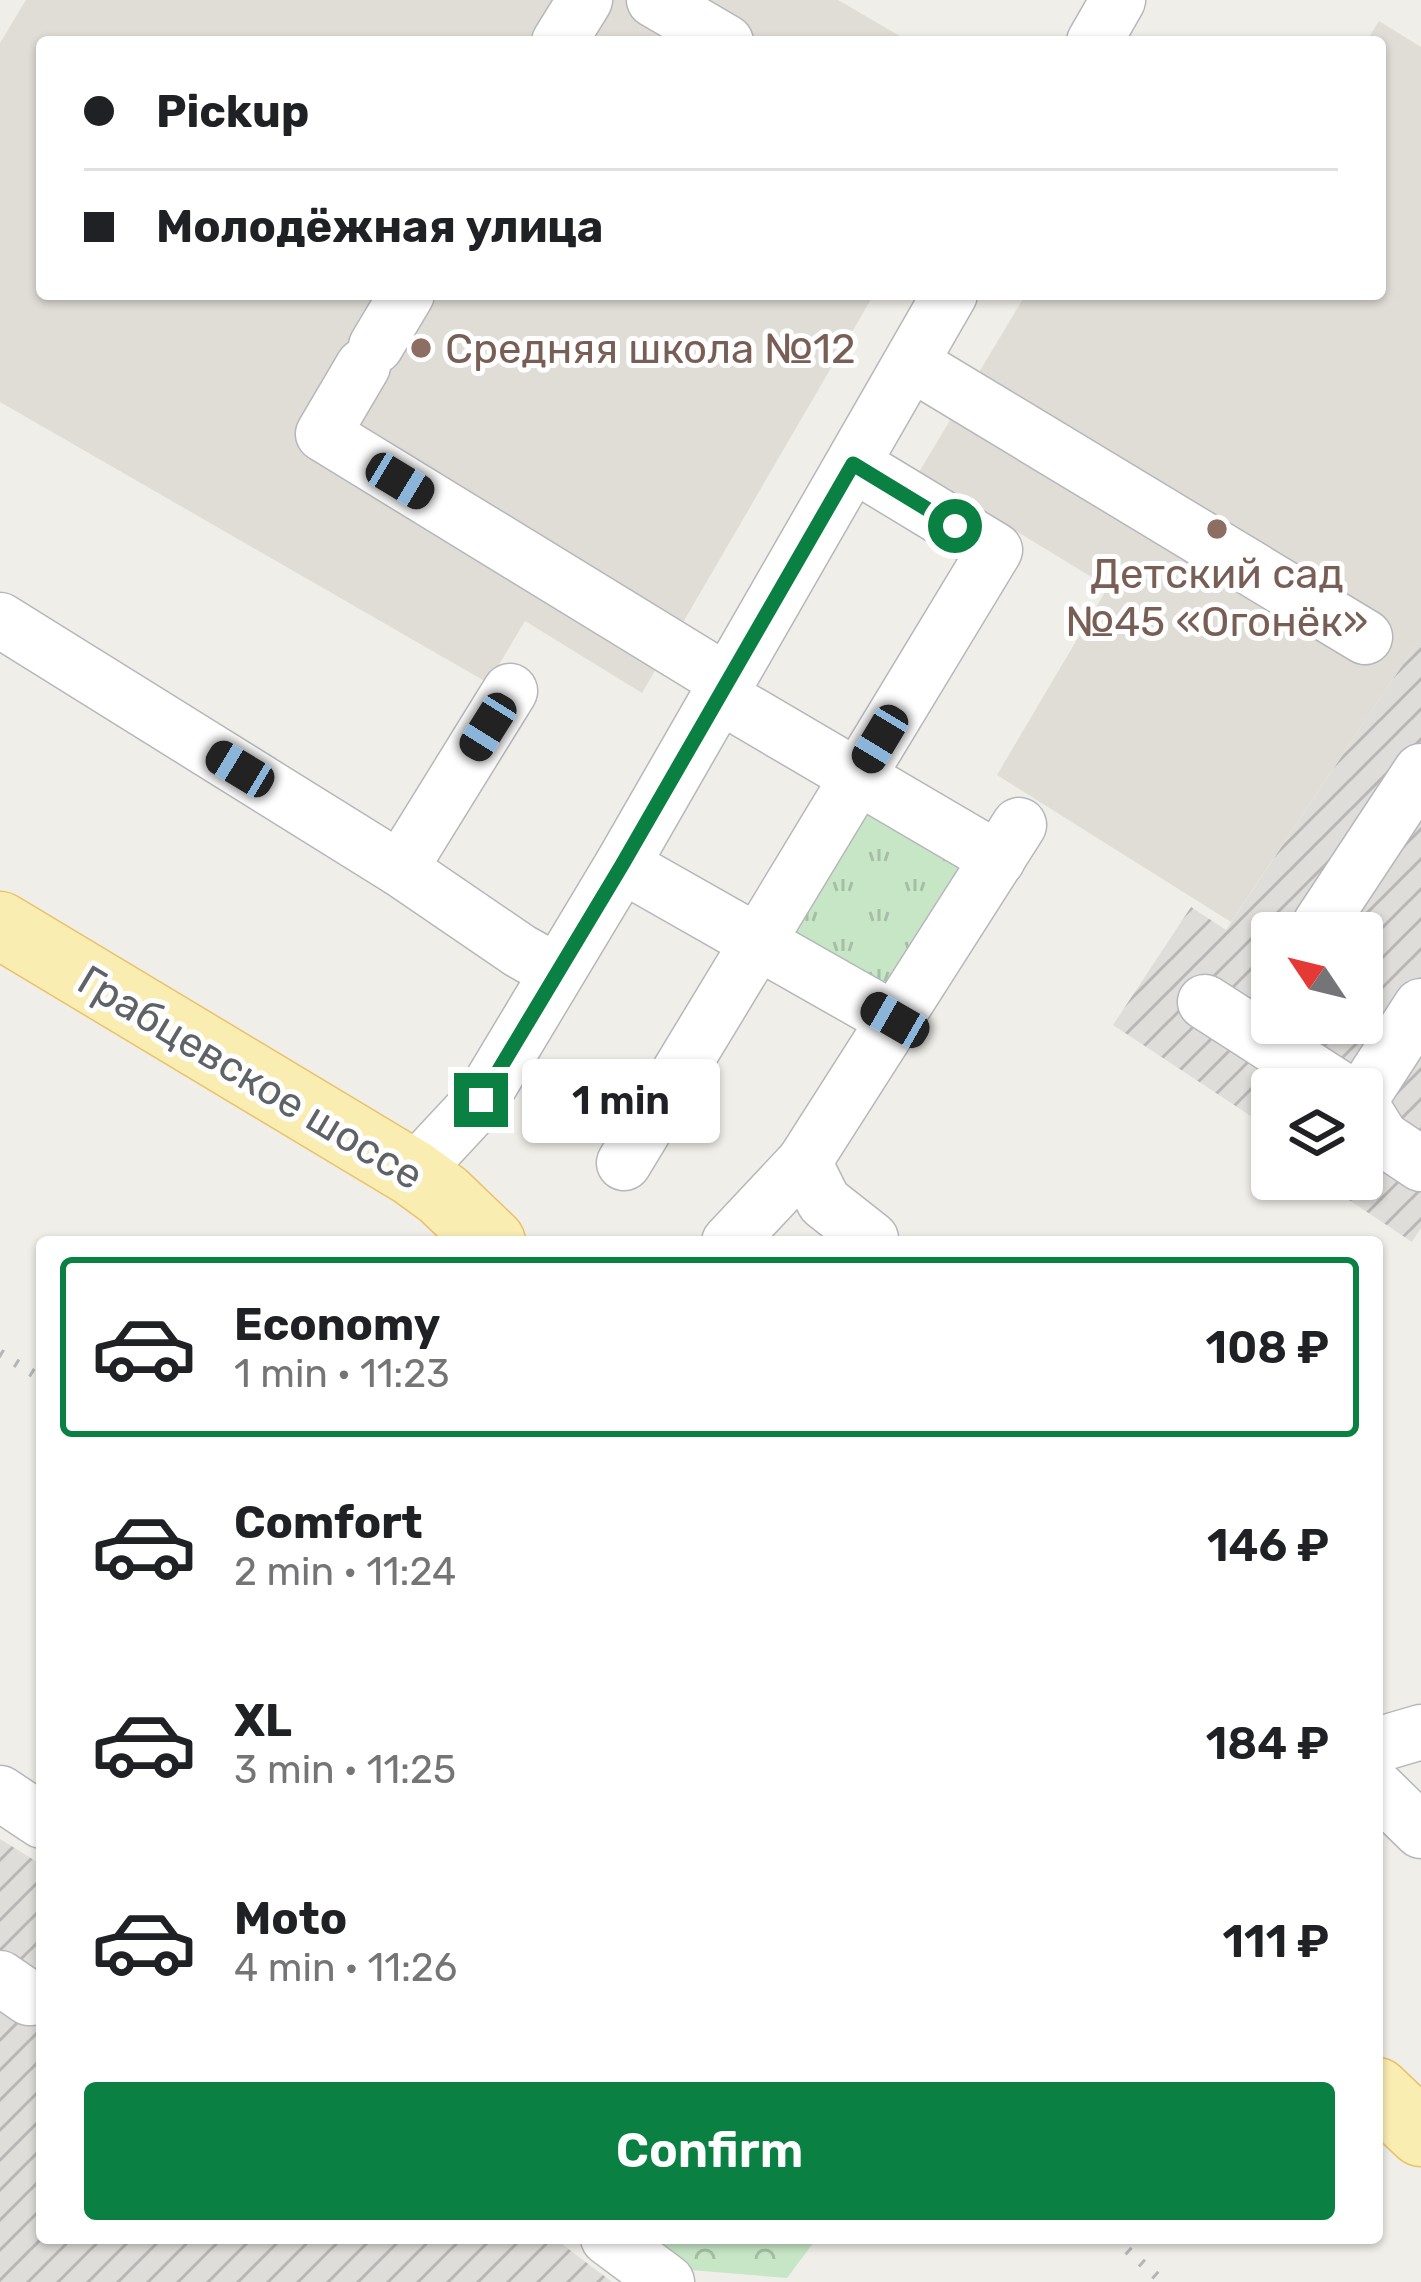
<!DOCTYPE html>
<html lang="en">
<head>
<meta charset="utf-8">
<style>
  :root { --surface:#fff; --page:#f6f6f6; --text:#202124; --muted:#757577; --line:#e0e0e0; --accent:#0b8043 }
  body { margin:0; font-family:Rubik,sans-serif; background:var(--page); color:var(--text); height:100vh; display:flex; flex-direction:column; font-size:45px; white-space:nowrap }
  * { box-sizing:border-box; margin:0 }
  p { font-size:39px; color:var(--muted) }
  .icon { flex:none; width:66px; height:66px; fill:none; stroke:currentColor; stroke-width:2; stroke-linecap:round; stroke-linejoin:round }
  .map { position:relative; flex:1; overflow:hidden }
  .drawer { position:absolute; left:36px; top:1236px; width:1347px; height:1008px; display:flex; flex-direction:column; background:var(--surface); border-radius:12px; box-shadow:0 3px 9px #0004 }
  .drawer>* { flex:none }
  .hud { position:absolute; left:36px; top:36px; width:1350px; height:264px; border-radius:12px; box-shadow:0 3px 9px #0004; display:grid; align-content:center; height:264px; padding:0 48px; background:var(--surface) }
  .needle { width:78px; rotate:305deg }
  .tools { position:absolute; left:1251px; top:912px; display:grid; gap:24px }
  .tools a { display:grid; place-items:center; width:132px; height:132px; border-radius:12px; background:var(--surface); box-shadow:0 3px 9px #0004; font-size:60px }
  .end { position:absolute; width:54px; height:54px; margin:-27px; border:15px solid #0b8043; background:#fff; box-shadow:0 0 0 6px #fff }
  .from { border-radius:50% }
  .bubble { position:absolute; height:84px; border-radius:12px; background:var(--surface); box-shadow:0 3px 9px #0004; font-size:39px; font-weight:600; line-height:84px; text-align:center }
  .car { position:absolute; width:36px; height:72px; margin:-36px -18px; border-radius:15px; box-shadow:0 0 9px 3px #0007; background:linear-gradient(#222 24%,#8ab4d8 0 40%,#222 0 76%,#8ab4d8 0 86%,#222 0) }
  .hud b { display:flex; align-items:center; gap:42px; height:114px; font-size:45px }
  .hud b+b { border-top:3px solid var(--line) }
  .hud i { width:30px; height:30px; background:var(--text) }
  ul { padding:21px 0 0; list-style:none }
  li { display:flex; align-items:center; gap:36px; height:180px; margin:0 24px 18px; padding:0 24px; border:6px solid transparent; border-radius:12px }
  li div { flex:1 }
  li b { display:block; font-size:45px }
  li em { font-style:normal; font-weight:600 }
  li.selected { border-color:var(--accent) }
  li>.icon { width:108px; height:108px; stroke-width:1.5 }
  .primary-button { display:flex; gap:24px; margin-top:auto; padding:24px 48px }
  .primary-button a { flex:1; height:138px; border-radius:12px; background:var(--accent); color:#fff; font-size:48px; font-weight:600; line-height:138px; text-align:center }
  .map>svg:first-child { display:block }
  .industrial { fill:url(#industrial-furrows); fill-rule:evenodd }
  .education { fill:#e0ddd6 }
  .forest { fill:url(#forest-crowns) }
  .park { fill:url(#park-tufts) }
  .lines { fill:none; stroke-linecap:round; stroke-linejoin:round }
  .minor-casing { stroke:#b5b7bb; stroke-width:57 }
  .major-casing { stroke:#eac267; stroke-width:69 }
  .minor { stroke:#fff; stroke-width:54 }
  .major { stroke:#faedb2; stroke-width:66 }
  .rail { stroke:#b5b6b7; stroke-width:9; stroke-dasharray:3 15; stroke-linecap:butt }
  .route { stroke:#0b8043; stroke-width:15 }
  .education-dot { fill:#8d6e63; stroke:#fff; stroke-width:4.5 }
  .labels { text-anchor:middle; stroke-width:10; stroke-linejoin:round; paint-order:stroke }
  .education-label { font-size:42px; fill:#785e54; stroke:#fff; text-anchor:start }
  .street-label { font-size:42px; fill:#5f6367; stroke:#fff }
</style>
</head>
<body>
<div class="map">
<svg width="1421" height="2282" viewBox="0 0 1421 2282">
  <defs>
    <pattern id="industrial-furrows" width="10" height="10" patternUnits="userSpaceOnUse" patternTransform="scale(3)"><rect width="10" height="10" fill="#dfddda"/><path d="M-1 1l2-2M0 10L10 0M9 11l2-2" fill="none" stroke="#b8b7b5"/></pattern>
    <pattern id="forest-crowns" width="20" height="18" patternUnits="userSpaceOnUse" patternTransform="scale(3)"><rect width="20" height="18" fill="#c7e6c6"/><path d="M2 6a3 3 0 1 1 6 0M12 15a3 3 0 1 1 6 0" fill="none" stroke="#a5bea5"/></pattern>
    <pattern id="park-tufts" width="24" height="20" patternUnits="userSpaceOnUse" patternTransform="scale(3)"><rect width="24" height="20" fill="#c7e6c6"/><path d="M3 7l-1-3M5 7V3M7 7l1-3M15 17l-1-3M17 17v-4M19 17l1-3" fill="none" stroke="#a5bea5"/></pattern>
  </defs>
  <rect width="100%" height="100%" fill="#f0eee8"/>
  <g class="industrial">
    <path d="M1421,637V1228L1412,1242L1328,1186L1332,1179H1362V1089H1272V1130L1113,1025L1191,907L1226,930ZM1272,933H1362V1023H1272Z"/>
    <polygon points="0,1839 42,1865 42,2238 554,2238 612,2282 0,2282"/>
  </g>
  <g class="education">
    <polygon points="26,0 838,0 910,42 42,42 42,294 874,294 642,693 525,621 488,683 0,402 0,43"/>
    <polygon points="1379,21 1421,47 1421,637 1231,922 997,775 1108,587 919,472 1026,294 1380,294 1380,42 1366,42"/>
  </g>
  <polygon class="forest" points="648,2238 817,2238 787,2278 690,2270"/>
  <polygon class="park" points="864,798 976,864 891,997 782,933"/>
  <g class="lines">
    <defs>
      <g id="minor">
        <polyline points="654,0 726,42"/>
        <polyline points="559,42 585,0"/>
        <polyline points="1094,42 1118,0"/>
        <polyline points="376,346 407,294"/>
        <polyline points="911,363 1365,637"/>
        <polyline points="363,366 323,434 728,682"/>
        <polyline points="0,620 400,869 520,951 556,971"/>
        <polyline points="720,696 998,859"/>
        <polyline points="622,865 895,1020"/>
        <polyline points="400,869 510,691"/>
        <polyline points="1320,924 1421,771"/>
        <polyline points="1205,1002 1340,1089"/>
        <polyline points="1362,1097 1421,1006"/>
        <polyline points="1362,1106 1382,1138 1421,1164"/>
        <polyline points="624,1163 995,550 853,464"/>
        <polyline points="413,1173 481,1100 622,865 950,294"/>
        <polyline points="729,1242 804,1162"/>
        <polyline points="871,1242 871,1239 824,1202 804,1162 1019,825"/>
        <polyline points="1377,1745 1421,1732"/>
        <polyline points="1377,1788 1421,1831"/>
        <polyline points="0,1793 42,1821"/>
        <polyline points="0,1978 29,1998 42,1997"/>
        <polyline points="608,2238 667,2282"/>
      </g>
      <g id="major">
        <polyline points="0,925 413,1173 443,1195 492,1242"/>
        <polyline points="1377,2091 1421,2133"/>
      </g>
    </defs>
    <use href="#minor" class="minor-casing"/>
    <use href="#major" class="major-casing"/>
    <use href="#minor" class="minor"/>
    <use href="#major" class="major"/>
    <g class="rail">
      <polyline points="0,1353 42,1379"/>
      <polyline points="1114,2238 1163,2282"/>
    </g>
  </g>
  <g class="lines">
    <polyline class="route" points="481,1100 622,865 853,464 955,526"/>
  </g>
  <g class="education-dot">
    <circle cx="421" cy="348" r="12"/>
    <circle cx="1217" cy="529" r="12"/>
  </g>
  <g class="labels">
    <g class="education-label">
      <text x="445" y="363">Средняя школа №12</text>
      <text x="1217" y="588" text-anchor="middle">Детский сад<tspan x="1217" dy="48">№45 «Огонёк»</tspan></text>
    </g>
    <g class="street-label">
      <text transform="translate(251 1077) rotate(31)" y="15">Грабцевское шоссе</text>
    </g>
  </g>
</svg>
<div class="tools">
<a><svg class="needle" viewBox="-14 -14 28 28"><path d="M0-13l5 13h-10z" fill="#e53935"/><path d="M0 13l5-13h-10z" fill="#757577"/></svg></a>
<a><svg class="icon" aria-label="layers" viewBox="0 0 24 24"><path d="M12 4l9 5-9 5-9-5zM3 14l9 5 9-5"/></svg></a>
</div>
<i class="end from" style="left:955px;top:526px"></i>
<i class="end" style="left:481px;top:1100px"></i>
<div class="bubble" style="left:522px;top:1059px;width:198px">1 min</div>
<i class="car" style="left:400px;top:481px;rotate:121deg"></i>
<i class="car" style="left:488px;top:727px;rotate:212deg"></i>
<i class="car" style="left:880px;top:739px;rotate:211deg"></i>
<i class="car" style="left:240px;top:769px;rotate:301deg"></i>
<i class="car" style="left:895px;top:1020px;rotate:300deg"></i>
<div class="hud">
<b><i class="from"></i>Pickup</b>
<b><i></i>Молодёжная улица</b>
</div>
<section class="drawer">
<ul>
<li class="selected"><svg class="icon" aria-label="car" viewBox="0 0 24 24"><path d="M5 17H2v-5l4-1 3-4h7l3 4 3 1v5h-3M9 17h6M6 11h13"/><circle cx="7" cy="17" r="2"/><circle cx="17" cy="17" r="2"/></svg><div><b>Economy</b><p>1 min · 11:23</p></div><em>108 ₽</em></li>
<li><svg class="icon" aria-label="car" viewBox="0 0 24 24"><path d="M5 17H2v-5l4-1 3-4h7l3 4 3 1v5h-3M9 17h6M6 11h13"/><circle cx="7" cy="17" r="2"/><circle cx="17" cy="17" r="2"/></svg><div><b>Comfort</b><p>2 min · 11:24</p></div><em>146 ₽</em></li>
<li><svg class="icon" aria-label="car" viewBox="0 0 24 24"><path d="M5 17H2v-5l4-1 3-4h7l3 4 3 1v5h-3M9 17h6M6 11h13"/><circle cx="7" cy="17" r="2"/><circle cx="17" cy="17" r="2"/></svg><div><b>XL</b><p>3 min · 11:25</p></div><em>184 ₽</em></li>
<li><svg class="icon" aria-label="car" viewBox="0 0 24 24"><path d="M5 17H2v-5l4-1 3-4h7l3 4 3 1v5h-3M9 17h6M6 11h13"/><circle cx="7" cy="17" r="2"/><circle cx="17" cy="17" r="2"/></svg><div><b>Moto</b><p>4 min · 11:26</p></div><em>111 ₽</em></li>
</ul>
<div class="primary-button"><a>Confirm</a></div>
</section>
</div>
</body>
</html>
